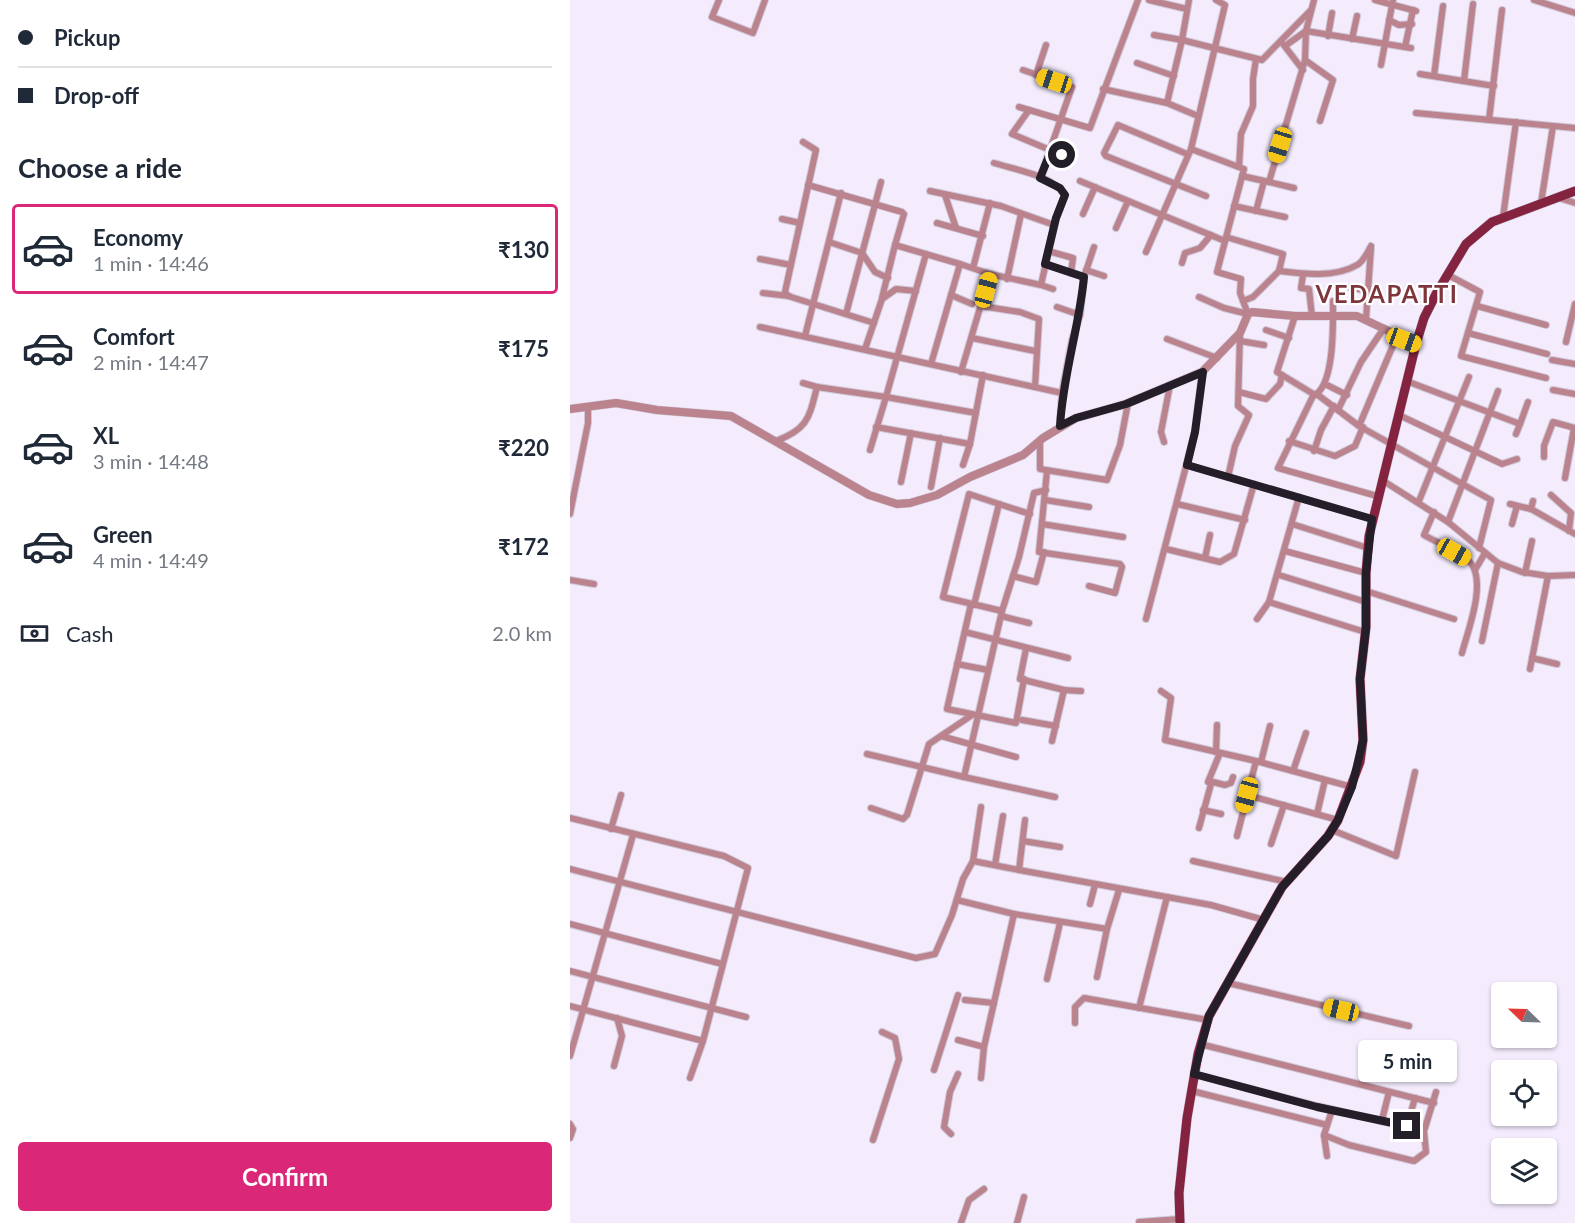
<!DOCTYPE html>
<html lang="en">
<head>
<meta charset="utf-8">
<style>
  :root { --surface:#fff; --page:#f6f6f7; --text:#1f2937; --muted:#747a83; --line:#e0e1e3; --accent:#db2777 }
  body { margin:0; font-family:Lato,sans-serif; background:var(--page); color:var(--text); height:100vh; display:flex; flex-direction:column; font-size:22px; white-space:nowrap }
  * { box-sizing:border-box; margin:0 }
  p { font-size:20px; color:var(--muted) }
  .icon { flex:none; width:33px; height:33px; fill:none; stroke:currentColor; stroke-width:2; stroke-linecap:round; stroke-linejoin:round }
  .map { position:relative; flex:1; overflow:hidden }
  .side { display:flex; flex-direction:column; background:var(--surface); width:570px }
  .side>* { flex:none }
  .guide { display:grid; align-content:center; height:132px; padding:0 18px; background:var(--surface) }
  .needle { width:39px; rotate:293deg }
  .fabs { position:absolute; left:921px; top:982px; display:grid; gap:12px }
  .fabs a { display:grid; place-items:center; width:66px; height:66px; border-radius:6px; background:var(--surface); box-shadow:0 2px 4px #0004; font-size:30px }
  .end { position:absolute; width:27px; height:27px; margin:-14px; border:8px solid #231e28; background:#fff; box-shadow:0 0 0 3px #fff }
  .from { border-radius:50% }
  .bubble { position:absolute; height:42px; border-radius:6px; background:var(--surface); box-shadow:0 2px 4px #0004; font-size:20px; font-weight:700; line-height:42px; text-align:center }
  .car { position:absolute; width:18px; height:36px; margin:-18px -9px; border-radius:8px; box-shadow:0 0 4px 2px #0007; background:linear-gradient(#f5c518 24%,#345 0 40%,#f5c518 0 76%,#345 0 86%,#f5c518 0) }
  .guide b { display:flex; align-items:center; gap:21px; height:57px; font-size:22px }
  .guide b+b { border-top:2px solid var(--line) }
  .guide i { width:15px; height:15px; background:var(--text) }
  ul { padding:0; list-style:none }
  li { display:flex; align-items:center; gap:18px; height:90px; margin:0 12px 9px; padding:0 6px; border:3px solid transparent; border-radius:6px }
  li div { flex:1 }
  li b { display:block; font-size:22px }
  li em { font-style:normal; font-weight:700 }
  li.on { border-color:var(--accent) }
  li>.icon { width:54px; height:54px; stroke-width:1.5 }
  h2 { padding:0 18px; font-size:27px; line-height:72px }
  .pay { display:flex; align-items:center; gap:15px; height:66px; padding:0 18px; font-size:22px }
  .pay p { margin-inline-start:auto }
  .cta { display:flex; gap:12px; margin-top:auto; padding:12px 18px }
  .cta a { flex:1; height:69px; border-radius:6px; background:var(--accent); color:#fff; font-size:24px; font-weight:700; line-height:69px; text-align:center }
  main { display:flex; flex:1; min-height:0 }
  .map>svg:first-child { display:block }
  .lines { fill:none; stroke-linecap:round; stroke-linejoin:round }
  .minor-casing { stroke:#cec7d7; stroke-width:8 }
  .tertiary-casing { stroke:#cec7d7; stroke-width:9 }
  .primary-casing { stroke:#cec7d7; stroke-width:10 }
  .minor { stroke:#bb838e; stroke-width:6 }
  .tertiary { stroke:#bb838e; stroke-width:8 }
  .primary { stroke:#832340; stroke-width:9 }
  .route { stroke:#231e28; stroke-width:8 }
  .labels { text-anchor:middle; stroke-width:4.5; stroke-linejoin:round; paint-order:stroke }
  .district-label { font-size:24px; font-weight:bold; letter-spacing:1.5px; fill:#7e363c; stroke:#fff }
</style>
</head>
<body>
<main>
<section class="side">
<div class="guide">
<b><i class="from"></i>Pickup</b>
<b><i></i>Drop-off</b>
</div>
<h2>Choose a ride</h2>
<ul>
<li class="on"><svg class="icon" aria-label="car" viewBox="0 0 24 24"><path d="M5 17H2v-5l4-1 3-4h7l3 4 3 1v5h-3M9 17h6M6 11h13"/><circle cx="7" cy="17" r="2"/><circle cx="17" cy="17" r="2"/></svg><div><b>Economy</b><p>1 min · 14:46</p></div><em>₹130</em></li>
<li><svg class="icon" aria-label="car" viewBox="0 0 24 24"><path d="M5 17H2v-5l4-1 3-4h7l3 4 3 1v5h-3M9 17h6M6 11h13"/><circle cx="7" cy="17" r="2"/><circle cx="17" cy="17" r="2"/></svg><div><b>Comfort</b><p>2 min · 14:47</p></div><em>₹175</em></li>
<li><svg class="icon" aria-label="car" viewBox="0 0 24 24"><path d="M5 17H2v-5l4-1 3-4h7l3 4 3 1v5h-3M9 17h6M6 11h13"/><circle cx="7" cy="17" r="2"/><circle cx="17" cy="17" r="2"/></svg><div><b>XL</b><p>3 min · 14:48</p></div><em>₹220</em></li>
<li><svg class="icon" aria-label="car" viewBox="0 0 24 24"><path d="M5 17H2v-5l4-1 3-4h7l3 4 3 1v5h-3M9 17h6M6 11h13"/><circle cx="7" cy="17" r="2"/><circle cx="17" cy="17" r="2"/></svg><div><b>Green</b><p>4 min · 14:49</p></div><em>₹172</em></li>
</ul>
<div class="pay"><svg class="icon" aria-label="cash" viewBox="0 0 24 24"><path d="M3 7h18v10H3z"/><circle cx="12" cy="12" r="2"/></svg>Cash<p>2.0 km</p></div>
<div class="cta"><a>Confirm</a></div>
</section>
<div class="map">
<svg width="1005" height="1223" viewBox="0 0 1005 1223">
  <rect width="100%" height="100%" fill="#f4ecfd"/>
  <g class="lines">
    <defs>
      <g id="minor">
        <polyline points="149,0 142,17 183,33 195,0"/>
        <polyline points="579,0 617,9"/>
        <polyline points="805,0 846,11"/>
        <polyline points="964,0 1005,13"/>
        <polyline points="819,20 829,25 842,24"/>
        <polyline points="584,35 612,40 619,0"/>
        <polyline points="758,36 762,13"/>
        <polyline points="782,39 787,16"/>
        <polyline points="713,44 733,70"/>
        <polyline points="715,46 736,31 841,48"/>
        <polyline points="835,47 843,10"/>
        <polyline points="735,60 763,80 750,121"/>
        <polyline points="567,63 604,76"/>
        <polyline points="811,65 823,0"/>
        <polyline points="453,70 502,87 470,178"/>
        <polyline points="850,74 924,86"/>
        <polyline points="466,75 476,45"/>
        <polyline points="864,76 873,6"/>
        <polyline points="894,81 903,4"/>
        <polyline points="533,89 597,103 612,40 692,60 740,11"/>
        <polyline points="597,103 628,116"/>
        <polyline points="449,107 520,128 568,0"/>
        <polyline points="459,110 442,134 492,155"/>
        <polyline points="846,113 1005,128"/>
        <polyline points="919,120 932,10"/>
        <polyline points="233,142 246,150 215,292 218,296 304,323"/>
        <polyline points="621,149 674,169 647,272 671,279 670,293 678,314"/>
        <polyline points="617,154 548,125 534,153 536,156 636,196"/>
        <polyline points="669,167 671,134 683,106 683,79 686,59"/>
        <polyline points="672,176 699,182 735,60 736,31 744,0"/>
        <polyline points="510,181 655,241"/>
        <polyline points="699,182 724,188"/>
        <polyline points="238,185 332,212 334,214 325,245 390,264"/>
        <polyline points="360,191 431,206 484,225"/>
        <polyline points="375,195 386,228"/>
        <polyline points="989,198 1005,203"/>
        <polyline points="971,203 983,126"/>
        <polyline points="664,206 715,217"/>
        <polyline points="686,211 694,181"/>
        <polyline points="513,214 525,187"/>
        <polyline points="933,217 946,122"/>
        <polyline points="212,219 230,223"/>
        <polyline points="367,223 413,236"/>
        <polyline points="546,228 558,201"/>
        <polyline points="656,237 713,254 709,271"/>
        <polyline points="259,242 292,253 305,272 318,278"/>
        <polyline points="478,251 503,258 501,273"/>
        <polyline points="576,252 621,149 655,5 646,0"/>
        <polyline points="190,259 221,265"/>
        <polyline points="612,263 615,253 630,248 641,235"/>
        <polyline points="475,264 514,277"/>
        <polyline points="403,268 420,203"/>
        <polyline points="516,270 534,276"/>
        <path d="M420,274L471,285L486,218L495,195C482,175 446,170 424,163"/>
        <polyline points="733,275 731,288 739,289 742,316"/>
        <polyline points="878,275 910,292 891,356 976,378"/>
        <polyline points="437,279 451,214"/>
        <polyline points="471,285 483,289"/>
        <polyline points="779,287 798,291"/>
        <polyline points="193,293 219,296"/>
        <polyline points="381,295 402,304"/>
        <polyline points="629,297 654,308 678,314"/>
        <polyline points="312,298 325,245"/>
        <path d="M673,301L683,297L709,271C733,274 765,278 787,265C793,262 798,252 801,246"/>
        <path d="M763,301C763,323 765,387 743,396L708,468L807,496"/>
        <polyline points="411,306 450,312 469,319 465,387"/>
        <polyline points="907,306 976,325"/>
        <polyline points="487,307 510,315"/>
        <polyline points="276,314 311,182"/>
        <polyline points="725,316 707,372 745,395"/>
        <polyline points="796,319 801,248"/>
        <polyline points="190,327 492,393"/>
        <polyline points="696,330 719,338"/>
        <polyline points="898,333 977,354"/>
        <polyline points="235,336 271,193"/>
        <polyline points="402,338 465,351"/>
        <polyline points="597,339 647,358"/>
        <polyline points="670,341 694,345"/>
        <polyline points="996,342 1005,304"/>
        <polyline points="295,349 312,299 326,289 346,291"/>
        <polyline points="982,360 1005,364"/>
        <polyline points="361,364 390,264 420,274 391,372"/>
        <polyline points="839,382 950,424 958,402"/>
        <polyline points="755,384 777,395"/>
        <polyline points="247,387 316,397 356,254"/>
        <polyline points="983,390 1005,394"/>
        <polyline points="669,392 696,399 710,384 712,375"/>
        <polyline points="748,395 789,426 921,500 909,548"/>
        <polyline points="768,410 791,362 814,328"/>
        <polyline points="831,416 932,464 947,459"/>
        <polyline points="490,426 492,393 502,340 510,315 514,277 524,247"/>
        <polyline points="789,426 827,336"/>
        <polyline points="306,427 400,444"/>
        <polyline points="946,434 950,424"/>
        <polyline points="470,440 470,469 537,480 550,445 558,403"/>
        <path d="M206,441C238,429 239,418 247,387L233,383"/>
        <polyline points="719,441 765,456 785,446 793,427"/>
        <polyline points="594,442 591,432 600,385"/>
        <polyline points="300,450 316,397 406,413"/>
        <polyline points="744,451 751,430 764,406"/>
        <polyline points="974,457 974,446 983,422 1005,428"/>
        <polyline points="393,465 400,444 413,375"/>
        <polyline points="617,465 802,519"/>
        <polyline points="477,471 469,552 550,564 552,567 545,593 519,586"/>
        <polyline points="658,477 665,446 679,415 668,406 670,333"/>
        <polyline points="995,478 1004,428"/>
        <polyline points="812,480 878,522 928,563 952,572 978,576 1005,575"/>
        <polyline points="331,482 341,433"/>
        <polyline points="361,487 370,438"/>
        <polyline points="981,495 1001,513 999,531"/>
        <polyline points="729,497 699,602 795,632"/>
        <polyline points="475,500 519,507"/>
        <polyline points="849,501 899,377"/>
        <polyline points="429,504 460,514"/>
        <polyline points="607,504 675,520"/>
        <polyline points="940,504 961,509 1005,534"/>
        <polyline points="961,509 963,501"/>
        <path d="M864,512L854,535C867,543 889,550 899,561C918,580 898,630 892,653"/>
        <polyline points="0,514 18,423 18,407"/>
        <polyline points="878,522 928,391"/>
        <polyline points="472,524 553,537"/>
        <polyline points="722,524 798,548"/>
        <polyline points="942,524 947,506"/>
        <polyline points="596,549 650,562 664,554 684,484"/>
        <polyline points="715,551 796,573"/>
        <polyline points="635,558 640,535"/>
        <polyline points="905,570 915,553"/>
        <polyline points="955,573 962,541"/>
        <polyline points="709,575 796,602"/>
        <polyline points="443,576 466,582 474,552"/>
        <polyline points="0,580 24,584"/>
        <polyline points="796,591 884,619"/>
        <polyline points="401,604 377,709 446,723 454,679"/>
        <polyline points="404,605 429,504 399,494 373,597 432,611"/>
        <polyline points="431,616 459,623"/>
        <polyline points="576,619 625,432 632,372"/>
        <polyline points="687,619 699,602"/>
        <polyline points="395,632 498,658"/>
        <polyline points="912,641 928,563"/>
        <polyline points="456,649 450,679 494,690 482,741"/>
        <polyline points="962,658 987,664"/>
        <polyline points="387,664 418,670"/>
        <polyline points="960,669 978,576"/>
        <polyline points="493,690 511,691"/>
        <polyline points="591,691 601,698 595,740 686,761 782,787"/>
        <polyline points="452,720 486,726"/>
        <polyline points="371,736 446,757"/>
        <polyline points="646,752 647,725"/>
        <polyline points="297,754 394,777 432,611 449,557 464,493 476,490"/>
        <polyline points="691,762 700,726"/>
        <polyline points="723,771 736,733"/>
        <polyline points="394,777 485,797"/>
        <polyline points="639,781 655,785 661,783 663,777"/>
        <polyline points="677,795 768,820"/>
        <polyline points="301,808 333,819 337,815 359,744 402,715"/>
        <polyline points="633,810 651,814"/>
        <polyline points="747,814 755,780"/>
        <polyline points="0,818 154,856 178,868 133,1041 120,1078"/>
        <polyline points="629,828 641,784 638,782 650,753"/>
        <polyline points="41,829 51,795"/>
        <polyline points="762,830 826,856 845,772"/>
        <polyline points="667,836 686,761"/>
        <polyline points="453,841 490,847"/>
        <polyline points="701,844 714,805"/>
        <polyline points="403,861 449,870 455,820"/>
        <polyline points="623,861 717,882"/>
        <polyline points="425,865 433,816"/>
        <polyline points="0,869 346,958 365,954 382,915 393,879 403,861 411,807"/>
        <polyline points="449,870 641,905 694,920"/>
        <polyline points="387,900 444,914 537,929 549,890"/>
        <polyline points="520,904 525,885"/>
        <polyline points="0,924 152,964"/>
        <polyline points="0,971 176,1017"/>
        <polyline points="527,977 537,929"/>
        <polyline points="477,979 490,923"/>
        <polyline points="658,983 839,1026"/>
        <polyline points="395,1000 424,1003"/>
        <polyline points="0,1006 133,1041"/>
        <polyline points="569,1008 597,897"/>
        <polyline points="505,1023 505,1007 514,998 638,1020"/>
        <polyline points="388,1040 414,1047"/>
        <polyline points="630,1044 864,1103"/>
        <polyline points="0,1056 63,835"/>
        <polyline points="44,1066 52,1036 47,1018"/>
        <polyline points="364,1070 388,995"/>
        <polyline points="624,1074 747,1106 854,1131"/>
        <polyline points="411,1078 414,1047 444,914"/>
        <polyline points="622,1091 757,1125"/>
        <polyline points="812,1120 819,1092"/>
        <polyline points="0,1124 3,1129 0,1138"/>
        <polyline points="837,1126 845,1098"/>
        <polyline points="381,1134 374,1127 380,1092 388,1074"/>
        <polyline points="754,1135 779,1145 844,1161 856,1152 854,1131 866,1092"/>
        <polyline points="303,1140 329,1059 325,1038 312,1032"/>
        <polyline points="757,1156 754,1135 762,1110"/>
        <polyline points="569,1222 610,1219"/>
        <polyline points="391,1223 399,1200 414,1189"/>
        <polyline points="447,1223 454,1197"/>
      </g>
      <polyline id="tertiary" points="0,409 46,403 87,410 161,416 299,495 327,504 340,503 367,495 400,477 453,455 473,438 506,418 556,404 632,372 670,333 678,314 682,312 725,316 787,316 846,344"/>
      <polyline id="primary" points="610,1223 609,1193 617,1118 628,1054 639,1016 712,887 758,836 768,820 790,762 793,740 790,679 796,627 796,573 799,536 846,344 854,318 866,294 896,244 922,222 1005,191"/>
    </defs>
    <use href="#minor" class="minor-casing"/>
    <use href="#tertiary" class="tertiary-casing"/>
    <use href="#primary" class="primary-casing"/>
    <use href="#minor" class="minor"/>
    <use href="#tertiary" class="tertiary"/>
    <use href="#primary" class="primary"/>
  </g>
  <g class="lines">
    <path class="route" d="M492,155L481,151L470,178L490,188L495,195L486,218L475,264L514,277C509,328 493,375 490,426L506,418L556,404L633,372L625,432L617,465L802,519L796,573V627L790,679L793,740L782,787L768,820L758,836L712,887L639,1016L624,1074L747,1107L837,1126"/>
  </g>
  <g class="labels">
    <g class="district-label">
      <text x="817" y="303">VEDAPATTI</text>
    </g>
  </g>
</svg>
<div class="fabs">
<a><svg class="needle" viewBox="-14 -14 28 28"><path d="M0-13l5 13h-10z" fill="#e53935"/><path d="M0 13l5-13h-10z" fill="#747a83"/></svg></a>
<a><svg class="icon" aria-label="locate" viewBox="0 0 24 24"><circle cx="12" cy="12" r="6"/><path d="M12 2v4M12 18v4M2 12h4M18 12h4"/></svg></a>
<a><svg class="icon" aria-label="layers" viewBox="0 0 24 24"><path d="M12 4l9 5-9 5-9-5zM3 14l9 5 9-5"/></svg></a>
</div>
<i class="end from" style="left:492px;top:155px"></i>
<i class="end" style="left:837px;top:1126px"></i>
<div class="bubble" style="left:788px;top:1040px;width:99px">5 min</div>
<i class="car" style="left:484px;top:81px;rotate:288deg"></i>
<i class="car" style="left:710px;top:145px;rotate:197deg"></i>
<i class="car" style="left:416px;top:290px;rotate:15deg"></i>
<i class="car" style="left:834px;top:340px;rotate:110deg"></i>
<i class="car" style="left:884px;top:552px;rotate:119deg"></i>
<i class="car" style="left:677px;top:795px;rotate:195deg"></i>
<i class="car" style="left:771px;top:1010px;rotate:283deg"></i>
</div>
</main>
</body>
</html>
